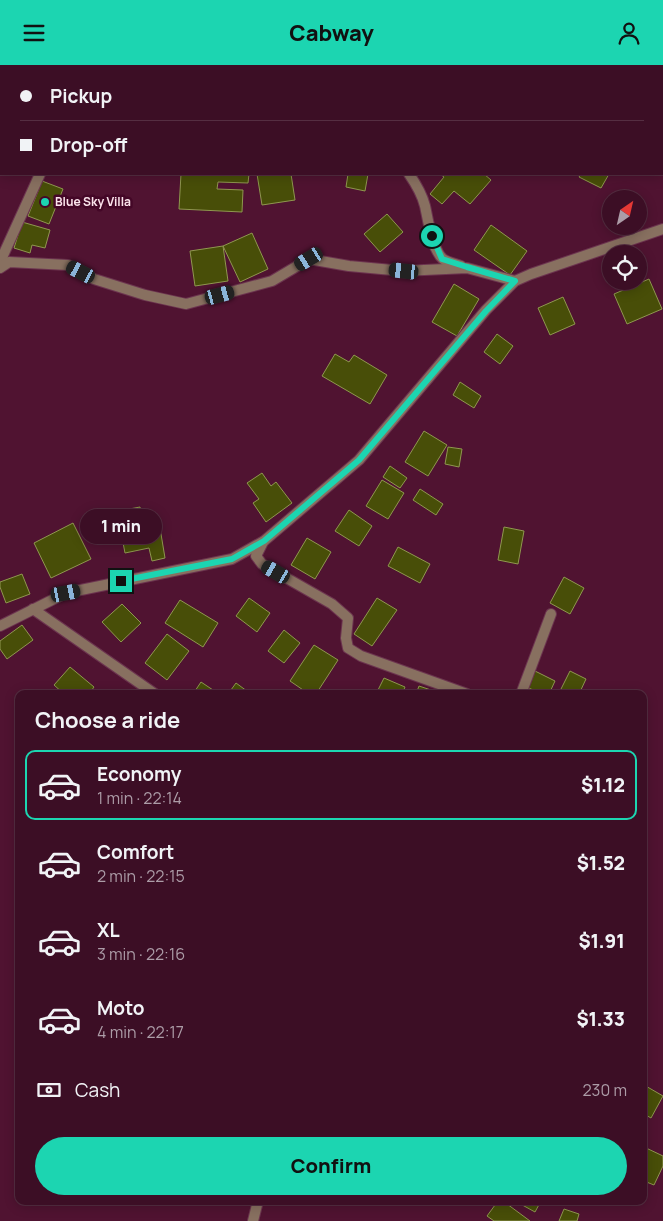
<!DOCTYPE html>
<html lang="en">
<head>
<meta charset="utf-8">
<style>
  :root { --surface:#3c0e25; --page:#471c32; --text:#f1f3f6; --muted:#ac9ca7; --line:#552e42; --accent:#1cd5b1 }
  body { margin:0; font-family:Manrope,sans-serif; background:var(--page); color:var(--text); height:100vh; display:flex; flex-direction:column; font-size:19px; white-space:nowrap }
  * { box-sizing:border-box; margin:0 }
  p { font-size:16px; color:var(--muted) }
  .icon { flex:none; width:28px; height:28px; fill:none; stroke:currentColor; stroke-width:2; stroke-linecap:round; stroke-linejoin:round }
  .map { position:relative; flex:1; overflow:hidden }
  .panel { position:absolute; left:15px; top:625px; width:632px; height:515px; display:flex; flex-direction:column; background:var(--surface); border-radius:10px; box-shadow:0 2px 12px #0003,0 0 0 1px var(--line) }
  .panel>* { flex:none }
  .banner { position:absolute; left:0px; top:0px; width:664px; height:110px; box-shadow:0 2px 12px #0003,0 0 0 1px var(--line); display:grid; align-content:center; height:110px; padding:0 20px; background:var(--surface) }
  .needle { width:32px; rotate:34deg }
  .fabs { position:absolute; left:602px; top:125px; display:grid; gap:10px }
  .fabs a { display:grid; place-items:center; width:45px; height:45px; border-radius:50%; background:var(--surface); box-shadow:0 2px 12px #0003,0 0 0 1px var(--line); font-size:25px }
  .end { position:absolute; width:22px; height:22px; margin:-11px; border:6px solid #1cd5b1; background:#111; box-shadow:0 0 0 2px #111 }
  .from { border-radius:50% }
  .bubble { position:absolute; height:35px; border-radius:18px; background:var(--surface); box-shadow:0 2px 12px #0003,0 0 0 1px var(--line); font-size:16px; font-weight:800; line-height:35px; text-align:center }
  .car { position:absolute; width:15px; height:30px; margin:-15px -8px; border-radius:6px; box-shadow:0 0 4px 1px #0007; background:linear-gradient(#222 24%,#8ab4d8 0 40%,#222 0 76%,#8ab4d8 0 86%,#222 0) }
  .banner b { display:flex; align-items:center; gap:18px; height:48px; font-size:19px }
  .banner b+b { border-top:1px solid var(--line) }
  .banner i { width:12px; height:12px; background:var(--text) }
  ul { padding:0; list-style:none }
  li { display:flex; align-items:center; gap:15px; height:70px; margin:0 10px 8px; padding:0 10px; border:2px solid transparent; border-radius:10px }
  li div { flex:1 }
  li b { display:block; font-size:19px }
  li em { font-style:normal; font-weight:800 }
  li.active { border-color:var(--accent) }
  li>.icon { width:45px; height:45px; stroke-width:1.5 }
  h2 { padding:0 20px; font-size:22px; line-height:60px }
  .pay { display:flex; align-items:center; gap:12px; height:55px; padding:0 20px; font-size:19px }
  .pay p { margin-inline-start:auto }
  .button { display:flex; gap:10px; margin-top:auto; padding:10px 20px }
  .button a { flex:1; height:58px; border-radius:30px; background:var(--accent); color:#111; font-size:20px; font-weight:800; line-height:58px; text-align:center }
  header { display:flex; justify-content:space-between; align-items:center; height:65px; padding:0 20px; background:var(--accent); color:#111; font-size:22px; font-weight:800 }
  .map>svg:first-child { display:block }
  .building { fill:#484e08; stroke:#8f974f }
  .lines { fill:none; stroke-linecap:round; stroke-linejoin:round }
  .service-casing { stroke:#6c344f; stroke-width:11 }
  .minor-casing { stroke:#6c344f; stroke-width:12 }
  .service { stroke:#887060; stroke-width:9 }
  .minor { stroke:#887060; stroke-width:10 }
  .route { stroke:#1cd5b1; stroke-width:6 }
  .poi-dot { fill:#1cd5b1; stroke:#440727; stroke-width:2 }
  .labels { text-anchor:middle; stroke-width:5; stroke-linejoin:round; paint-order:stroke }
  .poi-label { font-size:12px; font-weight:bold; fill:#fce4ec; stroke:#440727; text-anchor:start }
</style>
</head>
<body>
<header><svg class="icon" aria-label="menu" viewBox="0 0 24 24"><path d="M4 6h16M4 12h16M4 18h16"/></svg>Cabway<svg class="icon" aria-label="person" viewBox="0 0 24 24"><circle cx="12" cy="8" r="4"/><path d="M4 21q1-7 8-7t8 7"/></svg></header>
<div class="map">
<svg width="663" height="1156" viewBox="0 0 663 1156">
  <rect width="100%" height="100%" fill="#501331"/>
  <g class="building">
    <polygon points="181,109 249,109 248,118 218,117 217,124 243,125 242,147 179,144"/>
    <polygon points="257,109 291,109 295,135 262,140"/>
    <polygon points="348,109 368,109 365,126 346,122"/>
    <polygon points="440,109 484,109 491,115 470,139 454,126 442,139 430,129 444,112"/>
    <polygon points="581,109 609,109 601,123 579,112"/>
    <polygon points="42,116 63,124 49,159 28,151"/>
    <polygon points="387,149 403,167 380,187 364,169"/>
    <polygon points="22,157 50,165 45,183 32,180 30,188 14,183"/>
    <polygon points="491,160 527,186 510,210 474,185"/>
    <polygon points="252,168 268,204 240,217 223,181"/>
    <polygon points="223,181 228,216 195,221 190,186"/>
    <polygon points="649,214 662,244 627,259 614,229"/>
    <polygon points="454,219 479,234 457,271 432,257"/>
    <polygon points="563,232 575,259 550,270 538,243"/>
    <polygon points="497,269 513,281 500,299 484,287"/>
    <polygon points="335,289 349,297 354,290 387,310 370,339 322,311"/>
    <polygon points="460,317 481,331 474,343 453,330"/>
    <polygon points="424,366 447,380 428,411 405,397"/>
    <polygon points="448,382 462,384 459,402 445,399"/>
    <polygon points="390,401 407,413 400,423 383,412"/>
    <polygon points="262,408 271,421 276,417 292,438 266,457 253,438 259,434 247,418"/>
    <polygon points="382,415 404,428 388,454 366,441"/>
    <polygon points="420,424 443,439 436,450 413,435"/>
    <polygon points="140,442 142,454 158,451 165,493 152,496 149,483 125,488 121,467 112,469 108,448"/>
    <polygon points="349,445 372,461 359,481 335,466"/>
    <polygon points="73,458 91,494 51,513 34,478"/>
    <polygon points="504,462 524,466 518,499 498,495"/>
    <polygon points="307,473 331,487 315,514 291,500"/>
    <polygon points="398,482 430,499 420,518 388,501"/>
    <polygon points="22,509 30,529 6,538 0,522 0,517"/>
    <polygon points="564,512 584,523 570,549 550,538"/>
    <polygon points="249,533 270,548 257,567 236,551"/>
    <polygon points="377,533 397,545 372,581 354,569"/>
    <polygon points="180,535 218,558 203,582 165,558"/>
    <polygon points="122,539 141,558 121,577 102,557"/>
    <polygon points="22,560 33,575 7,594 0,584 0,576"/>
    <polygon points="284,565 300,578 284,598 268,586"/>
    <polygon points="167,569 189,586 167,615 145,598"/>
    <polygon points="314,580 338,595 316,629 309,629 290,616"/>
    <polygon points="70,602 94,622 89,629 64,629 54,620"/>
    <polygon points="535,606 555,616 549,629 541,629 527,622"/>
    <polygon points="570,606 586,614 579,629 560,629 559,628"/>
    <polygon points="384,613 405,622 402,629 376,629"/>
    <polygon points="201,617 216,627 215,629 193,629"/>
    <polygon points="236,618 251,629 228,629"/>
    <polygon points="419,621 434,626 433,629 416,629"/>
    <polygon points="644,1020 663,1031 651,1053 644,1049"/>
    <polygon points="644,1082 663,1091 663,1101 654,1120 644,1116"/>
    <polygon points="498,1136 503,1136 530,1156 494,1156 487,1151"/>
    <polygon points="515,1136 541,1136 535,1147"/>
    <polygon points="564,1144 579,1149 577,1156 559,1156"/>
  </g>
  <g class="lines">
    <defs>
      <polyline id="service" points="311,1 311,0"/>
      <g id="minor">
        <polyline points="262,0 264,1"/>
        <path d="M409,109C416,119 422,129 425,141C428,154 432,185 443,194C447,197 456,199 461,201"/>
        <polyline points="0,197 40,109"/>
        <polyline points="0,203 9,197 68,200 94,214 145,230 186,239 272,216 309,194 349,201 403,206 467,203 515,216"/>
        <polyline points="263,477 256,491 262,499 332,539 348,553 346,573 348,583 361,591 467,629"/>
        <polyline points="33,544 155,629"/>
        <polyline points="0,561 66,528 232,494 264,476 359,395 486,245 515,216 531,209 663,164"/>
        <polyline points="521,629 551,549"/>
        <polyline points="253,1156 258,1136"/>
      </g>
    </defs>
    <use href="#service" class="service-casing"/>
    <use href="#minor" class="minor-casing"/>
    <use href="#service" class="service"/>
    <use href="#minor" class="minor"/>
  </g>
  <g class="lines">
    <polyline class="route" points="121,516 232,494 264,476 359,395 486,246 515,216 467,202 442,194 432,171"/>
  </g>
  <circle class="poi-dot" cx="45" cy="137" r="5"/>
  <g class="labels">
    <g class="poi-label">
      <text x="55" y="141">Blue Sky Villa</text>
    </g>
  </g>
</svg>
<div class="fabs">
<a><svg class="needle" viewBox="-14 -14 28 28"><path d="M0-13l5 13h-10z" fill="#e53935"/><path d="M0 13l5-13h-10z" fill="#ac9ca7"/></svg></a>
<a><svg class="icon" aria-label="locate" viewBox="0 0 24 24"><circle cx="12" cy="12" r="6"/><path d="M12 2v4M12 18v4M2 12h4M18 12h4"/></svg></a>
</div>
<i class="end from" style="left:432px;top:171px"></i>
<i class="end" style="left:121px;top:516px"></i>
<div class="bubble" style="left:80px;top:444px;width:82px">1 min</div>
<i class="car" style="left:309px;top:194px;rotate:239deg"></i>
<i class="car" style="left:404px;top:206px;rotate:276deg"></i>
<i class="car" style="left:81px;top:207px;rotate:297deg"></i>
<i class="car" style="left:220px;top:230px;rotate:75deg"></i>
<i class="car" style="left:276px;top:507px;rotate:300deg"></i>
<i class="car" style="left:66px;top:528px;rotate:79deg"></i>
<div class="banner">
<b><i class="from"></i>Pickup</b>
<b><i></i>Drop-off</b>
</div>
<section class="panel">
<h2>Choose a ride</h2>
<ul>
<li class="active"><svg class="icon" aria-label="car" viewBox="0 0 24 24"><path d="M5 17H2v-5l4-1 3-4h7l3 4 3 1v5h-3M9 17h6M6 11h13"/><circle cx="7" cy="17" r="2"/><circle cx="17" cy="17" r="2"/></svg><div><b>Economy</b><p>1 min · 22:14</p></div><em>$1.12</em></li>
<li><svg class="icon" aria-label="car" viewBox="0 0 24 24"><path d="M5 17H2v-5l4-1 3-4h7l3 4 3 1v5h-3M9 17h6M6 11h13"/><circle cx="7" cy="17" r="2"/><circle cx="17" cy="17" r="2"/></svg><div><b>Comfort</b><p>2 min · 22:15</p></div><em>$1.52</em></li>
<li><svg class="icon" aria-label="car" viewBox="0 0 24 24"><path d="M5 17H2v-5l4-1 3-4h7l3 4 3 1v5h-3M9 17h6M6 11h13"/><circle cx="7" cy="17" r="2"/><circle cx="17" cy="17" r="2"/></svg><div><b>XL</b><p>3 min · 22:16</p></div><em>$1.91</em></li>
<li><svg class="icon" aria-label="car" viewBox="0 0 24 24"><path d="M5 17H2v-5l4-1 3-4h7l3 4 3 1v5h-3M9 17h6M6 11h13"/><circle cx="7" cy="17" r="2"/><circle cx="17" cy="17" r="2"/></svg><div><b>Moto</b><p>4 min · 22:17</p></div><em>$1.33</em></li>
</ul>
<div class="pay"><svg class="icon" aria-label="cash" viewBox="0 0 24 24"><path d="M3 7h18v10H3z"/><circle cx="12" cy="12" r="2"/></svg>Cash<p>230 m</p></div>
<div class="button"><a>Confirm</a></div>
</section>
</div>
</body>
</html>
